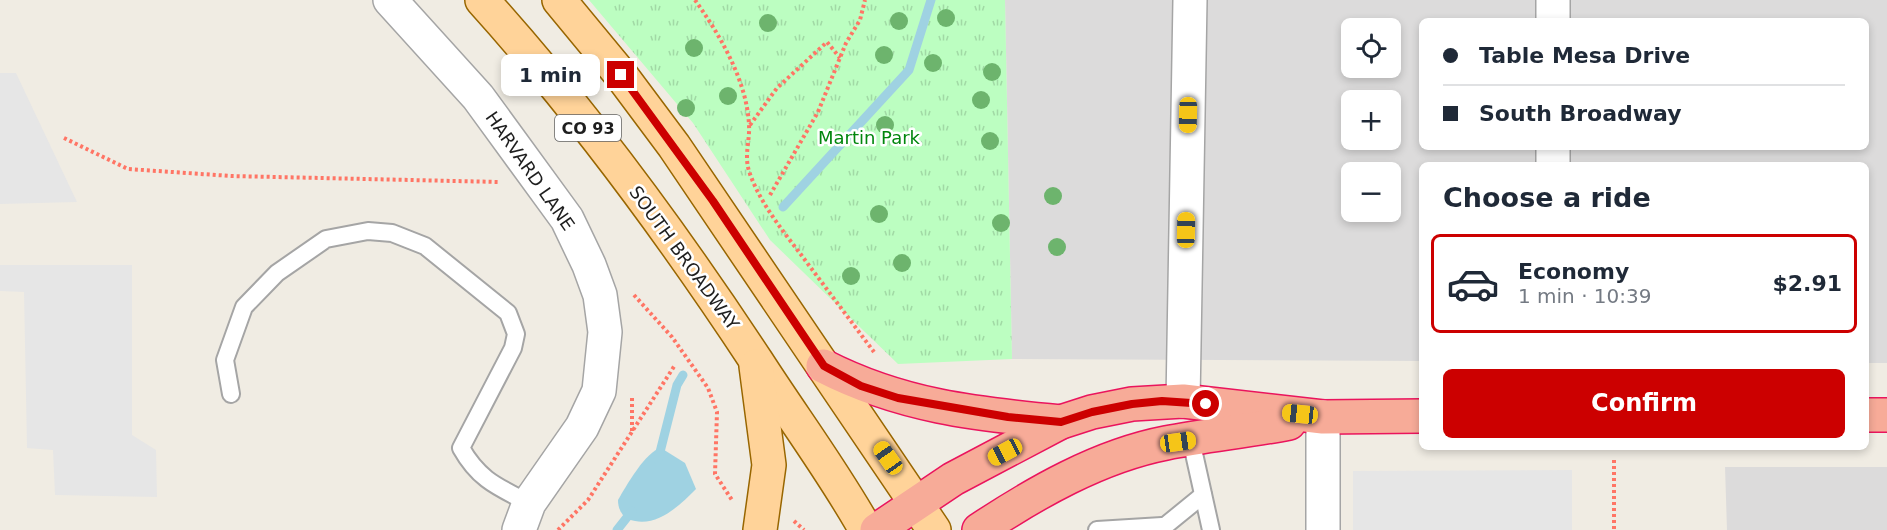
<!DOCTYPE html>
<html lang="en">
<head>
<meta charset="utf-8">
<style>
  :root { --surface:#fff; --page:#f6f6f7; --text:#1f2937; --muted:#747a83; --line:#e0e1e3; --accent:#c00 }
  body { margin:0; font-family:"DejaVu Sans",sans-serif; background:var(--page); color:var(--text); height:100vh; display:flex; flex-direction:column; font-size:22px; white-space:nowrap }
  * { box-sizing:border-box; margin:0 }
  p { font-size:20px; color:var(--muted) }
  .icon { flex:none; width:33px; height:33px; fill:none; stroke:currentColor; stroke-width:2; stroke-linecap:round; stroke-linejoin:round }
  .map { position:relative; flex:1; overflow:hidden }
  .drawer { position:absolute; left:1419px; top:162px; width:450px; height:288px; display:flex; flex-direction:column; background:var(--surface); border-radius:9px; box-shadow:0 3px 9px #0003 }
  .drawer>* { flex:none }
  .top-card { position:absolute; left:1419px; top:18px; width:450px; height:132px; border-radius:9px; box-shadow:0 3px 9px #0003; display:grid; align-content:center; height:132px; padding:0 24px; background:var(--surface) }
  .controls { position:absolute; left:1341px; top:18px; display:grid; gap:12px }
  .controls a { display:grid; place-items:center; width:60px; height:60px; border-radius:9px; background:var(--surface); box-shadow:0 3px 9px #0003; font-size:30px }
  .end { position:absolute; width:27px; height:27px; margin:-14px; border:8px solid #c00; background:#fff; box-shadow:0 0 0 3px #fff }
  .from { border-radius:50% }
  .bubble { position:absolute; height:42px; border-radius:9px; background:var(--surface); box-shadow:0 3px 9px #0003; font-size:20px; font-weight:800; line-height:42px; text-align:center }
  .car { position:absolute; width:18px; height:36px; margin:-18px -9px; border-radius:8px; box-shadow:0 0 4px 2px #0007; background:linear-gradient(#f5c518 24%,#345 0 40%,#f5c518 0 76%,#345 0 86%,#f5c518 0) }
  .top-card b { display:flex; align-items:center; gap:21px; height:57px; font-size:22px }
  .top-card b+b { border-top:2px solid var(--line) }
  .top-card i { width:15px; height:15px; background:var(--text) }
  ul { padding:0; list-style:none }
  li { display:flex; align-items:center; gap:18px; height:99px; margin:0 12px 9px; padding:0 12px; border:3px solid transparent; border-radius:9px }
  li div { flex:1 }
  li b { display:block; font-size:22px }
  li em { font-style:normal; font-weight:800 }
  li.active { border-color:var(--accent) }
  li>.icon { width:54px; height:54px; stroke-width:1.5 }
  h2 { padding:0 24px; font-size:27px; line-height:72px }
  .primary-button { display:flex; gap:12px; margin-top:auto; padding:12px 24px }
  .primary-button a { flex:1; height:69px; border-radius:9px; background:var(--accent); color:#fff; font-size:24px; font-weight:800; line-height:69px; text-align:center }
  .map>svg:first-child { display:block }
  .residential { fill:#dcdbdb; fill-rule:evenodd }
  .park { fill:url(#park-tufts) }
  .parking { fill:#e6e6e6 }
  .water { fill:#9fd2e2 }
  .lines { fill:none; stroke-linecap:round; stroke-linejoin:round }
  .stream { stroke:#9fd2e2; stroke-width:9 }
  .service-casing { stroke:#a5a5a5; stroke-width:20 }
  .minor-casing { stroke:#a5a5a5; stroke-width:36 }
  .primary-casing { stroke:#986600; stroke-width:36 }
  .trunk-casing { stroke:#ea145d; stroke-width:36 }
  .path { stroke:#ff7565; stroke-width:4; stroke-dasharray:3 3; stroke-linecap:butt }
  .service { stroke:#fff; stroke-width:16 }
  .minor { stroke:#fff; stroke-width:33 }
  .primary { stroke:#ffd399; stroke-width:33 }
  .trunk { stroke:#f7ab98; stroke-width:33 }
  .tree { fill:#6db46d }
  .route { stroke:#c00; stroke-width:8 }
  .labels { text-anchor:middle; stroke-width:5; stroke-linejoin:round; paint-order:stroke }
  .shield { fill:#fff; stroke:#626262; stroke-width:1.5 }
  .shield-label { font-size:16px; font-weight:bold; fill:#1e1e1e }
  .park-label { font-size:18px; fill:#01860d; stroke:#fff }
  .street-label { font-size:18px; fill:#1e1e1e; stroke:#fff }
</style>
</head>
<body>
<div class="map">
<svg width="1887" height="530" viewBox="0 0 1887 530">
  <defs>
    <pattern id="park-tufts" width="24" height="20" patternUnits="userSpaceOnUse" patternTransform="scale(1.5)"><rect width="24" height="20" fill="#bcfec1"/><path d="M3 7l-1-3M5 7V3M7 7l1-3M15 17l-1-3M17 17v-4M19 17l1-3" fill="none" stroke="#a1d9a5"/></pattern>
  </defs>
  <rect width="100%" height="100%" fill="#f0ece3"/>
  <g class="residential">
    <path d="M1005,0H1887V363H1866V165H1422V361L1012,359ZM1422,21H1866V147H1422ZM1352,28H1390V68H1352ZM1352,100H1390V140H1352ZM1352,172H1390V212H1352Z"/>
    <polygon points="1725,467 1887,467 1887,530 1727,530"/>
  </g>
  <polygon class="park" points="589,0 1005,0 1012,359 898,364 770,240 693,123"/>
  <g class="parking">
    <polygon points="0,73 16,73 77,202 0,204"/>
    <polygon points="0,265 132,265 132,435 156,450 157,497 55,495 53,450 27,448 24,292 0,291"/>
    <polygon points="1572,470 1572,530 1353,530 1353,471"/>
  </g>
  <path class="water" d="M661,448L685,463L696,489C679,506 655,530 628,519C621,515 618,508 618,500C626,486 646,451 661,448Z"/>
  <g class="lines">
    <g class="stream">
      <polyline points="783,207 909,70 931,0"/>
      <polyline points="658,460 677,385 683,375"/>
      <polyline points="617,530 632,511"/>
    </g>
    <defs>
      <g id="service">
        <path d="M231,394L225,360L244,307L277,273L326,239L368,231L392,233L425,246L508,313L516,334L513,348L461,448C479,480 498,487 529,503"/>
        <polyline points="1191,440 1211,530"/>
        <polyline points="1097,530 1162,526"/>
        <polyline points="1160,530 1203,495"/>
      </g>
      <g id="minor">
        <polyline points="390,0 478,97 567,219 589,265 600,295 605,332 599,391 582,427 529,503 519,530"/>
        <polyline points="1553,0 1553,21"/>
        <polyline points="1553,147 1553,165"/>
        <polyline points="1183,401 1190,0"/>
        <polyline points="1323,530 1323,417"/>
      </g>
      <g id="primary">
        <path d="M482,0C583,112 674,236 757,362C793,418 833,471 866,530"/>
        <polyline points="559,0 621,75 674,146 934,530"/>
        <polyline points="756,366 769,465 760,530"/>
      </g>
      <g id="trunk">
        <path d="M823,366C901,406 975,414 1061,422"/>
        <polyline points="1866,415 1887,415"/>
        <polyline points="877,530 953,479 1061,422 1092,412 1132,404 1183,401 1323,417 1422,416"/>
        <path d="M979,530C1035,493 1099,456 1166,443C1207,435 1248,431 1289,423"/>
      </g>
    </defs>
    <use href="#service" class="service-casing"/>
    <use href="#minor" class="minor-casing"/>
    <use href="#primary" class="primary-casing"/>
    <use href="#trunk" class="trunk-casing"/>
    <g class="path">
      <path d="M695,0C720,35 747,81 749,125C750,141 744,155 749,171C759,202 783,231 802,256C826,288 850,320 874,352"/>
      <polyline points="750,125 777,88 827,42 840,58"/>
      <polyline points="64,138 128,169 231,176 500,182"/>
      <polyline points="770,195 818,112 846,43 860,20 865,0"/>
      <polyline points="634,295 672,337 708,388 717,412 715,474 732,500"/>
      <polyline points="632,398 632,433"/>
      <polyline points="1614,460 1614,530"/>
      <polyline points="794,521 804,530"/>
      <polyline points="558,530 588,500 675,365"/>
    </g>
    <use href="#service" class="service"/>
    <use href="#minor" class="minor"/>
    <use href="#primary" class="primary"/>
    <use href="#trunk" class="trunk"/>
  </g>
  <g class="tree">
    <circle cx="946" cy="18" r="9"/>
    <circle cx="899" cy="21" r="9"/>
    <circle cx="768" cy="23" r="9"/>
    <circle cx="694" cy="48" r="9"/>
    <circle cx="884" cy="55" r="9"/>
    <circle cx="933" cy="63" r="9"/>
    <circle cx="992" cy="72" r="9"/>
    <circle cx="728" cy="96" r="9"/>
    <circle cx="981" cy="100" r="9"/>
    <circle cx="686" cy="108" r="9"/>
    <circle cx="885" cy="125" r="9"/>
    <circle cx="990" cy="141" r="9"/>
    <circle cx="1053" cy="196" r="9"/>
    <circle cx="879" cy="214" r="9"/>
    <circle cx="1001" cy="223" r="9"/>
    <circle cx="1057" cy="247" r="9"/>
    <circle cx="902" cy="263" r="9"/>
    <circle cx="851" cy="276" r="9"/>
  </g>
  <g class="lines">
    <polyline class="route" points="621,75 713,201 824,366 861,386 898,398 1008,417 1061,422 1092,412 1132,404 1162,401 1206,404"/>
  </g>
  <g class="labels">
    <rect class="shield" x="555" y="115" width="66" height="26" rx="4.5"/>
    <g class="shield-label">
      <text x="588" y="134">CO 93</text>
    </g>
    <g class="park-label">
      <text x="869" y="144">Martin Park</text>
    </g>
    <g class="street-label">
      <text transform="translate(530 171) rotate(55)" y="6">HARVARD LANE</text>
      <text transform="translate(684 258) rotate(54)" y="6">SOUTH BROADWAY</text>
    </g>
  </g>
</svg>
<div class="controls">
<a><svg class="icon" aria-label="locate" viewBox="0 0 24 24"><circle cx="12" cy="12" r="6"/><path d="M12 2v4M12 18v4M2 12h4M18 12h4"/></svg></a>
<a>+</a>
<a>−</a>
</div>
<i class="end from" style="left:1206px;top:404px"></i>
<i class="end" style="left:621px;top:75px"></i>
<div class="bubble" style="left:501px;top:54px;width:99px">1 min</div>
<i class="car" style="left:1188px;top:115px;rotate:181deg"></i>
<i class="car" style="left:1186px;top:230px;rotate:1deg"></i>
<i class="car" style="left:1300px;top:414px;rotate:276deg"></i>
<i class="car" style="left:1178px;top:442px;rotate:82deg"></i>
<i class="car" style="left:1005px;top:452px;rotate:242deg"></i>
<i class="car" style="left:888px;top:458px;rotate:325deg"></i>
<div class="top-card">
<b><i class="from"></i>Table Mesa Drive</b>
<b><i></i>South Broadway</b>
</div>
<section class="drawer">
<h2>Choose a ride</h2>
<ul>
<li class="active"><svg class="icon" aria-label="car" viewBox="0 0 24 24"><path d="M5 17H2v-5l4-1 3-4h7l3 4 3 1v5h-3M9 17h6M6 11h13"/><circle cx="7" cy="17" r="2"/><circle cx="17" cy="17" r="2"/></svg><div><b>Economy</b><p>1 min · 10:39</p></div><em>$2.91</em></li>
</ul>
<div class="primary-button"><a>Confirm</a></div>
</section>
</div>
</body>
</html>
